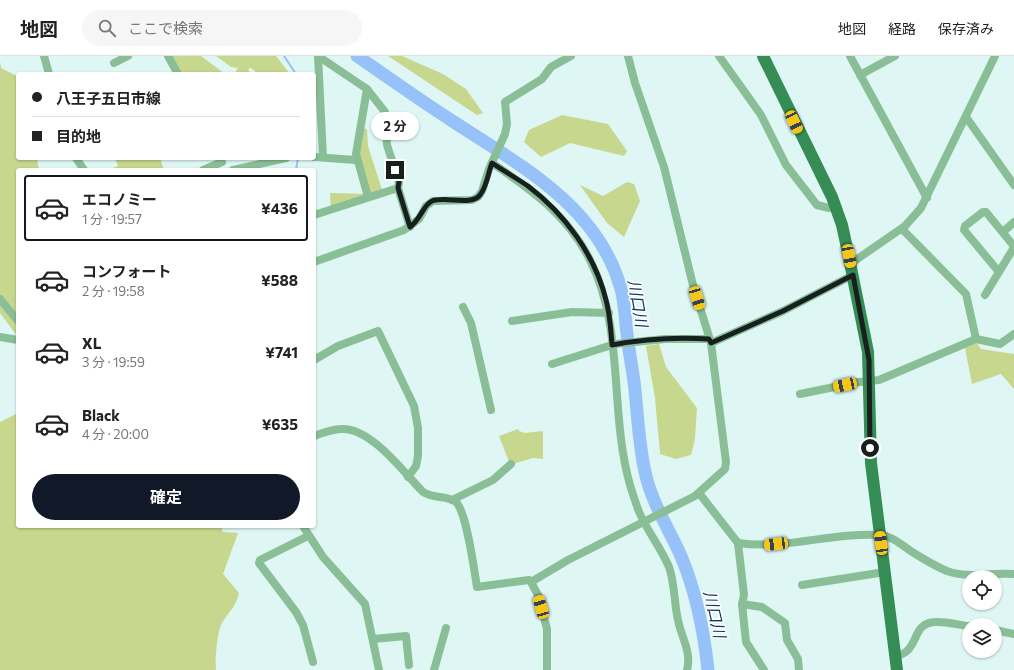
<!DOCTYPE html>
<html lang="ja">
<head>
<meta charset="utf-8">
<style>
  :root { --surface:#fff; --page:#f6f6f6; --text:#222; --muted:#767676; --line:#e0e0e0; --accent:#111827 }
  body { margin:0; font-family:Commissioner,"Noto Sans JP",sans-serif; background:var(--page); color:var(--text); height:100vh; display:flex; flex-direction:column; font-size:15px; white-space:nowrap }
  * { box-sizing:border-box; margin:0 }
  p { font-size:13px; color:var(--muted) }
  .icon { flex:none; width:22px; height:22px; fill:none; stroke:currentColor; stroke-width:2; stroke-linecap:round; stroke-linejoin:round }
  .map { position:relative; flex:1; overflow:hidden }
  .sheet { position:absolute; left:16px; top:112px; width:300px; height:360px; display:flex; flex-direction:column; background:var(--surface); border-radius:4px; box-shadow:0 1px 3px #0004 }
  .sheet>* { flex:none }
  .hud { position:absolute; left:16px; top:16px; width:300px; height:88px; border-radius:4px; box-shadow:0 1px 3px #0004; display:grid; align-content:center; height:88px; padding:0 16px; background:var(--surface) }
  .tools { position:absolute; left:962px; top:514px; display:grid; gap:8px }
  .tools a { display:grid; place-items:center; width:40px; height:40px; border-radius:50%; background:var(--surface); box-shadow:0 1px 3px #0004; font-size:20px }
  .end { position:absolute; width:18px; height:18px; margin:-9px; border:5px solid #17201e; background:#fff; box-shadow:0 0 0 2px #fff }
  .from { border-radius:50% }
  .bubble { position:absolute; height:28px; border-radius:14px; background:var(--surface); box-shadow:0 1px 3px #0004; font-size:13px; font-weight:700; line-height:28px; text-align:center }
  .car { position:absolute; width:12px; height:24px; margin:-12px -6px; border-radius:5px; box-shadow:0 0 3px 1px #0007; background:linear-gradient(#f5c518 24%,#345 0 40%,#f5c518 0 76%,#345 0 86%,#f5c518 0) }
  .hud b { display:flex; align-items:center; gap:14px; height:38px; font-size:15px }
  .hud b+b { border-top:1px solid var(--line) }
  .hud i { width:10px; height:10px; background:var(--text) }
  ul { padding:7px 0 0; list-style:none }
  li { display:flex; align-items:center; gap:12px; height:66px; margin:0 8px 6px; padding:0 8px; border:2px solid transparent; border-radius:4px }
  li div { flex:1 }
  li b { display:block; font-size:15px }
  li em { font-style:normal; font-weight:700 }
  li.on { border-color:var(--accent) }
  li>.icon { width:36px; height:36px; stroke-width:1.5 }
  .button { display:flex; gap:8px; margin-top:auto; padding:8px 16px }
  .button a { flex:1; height:46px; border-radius:24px; background:var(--accent); color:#fff; font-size:16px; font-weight:700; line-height:46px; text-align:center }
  header { display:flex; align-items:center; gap:24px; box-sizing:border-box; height:56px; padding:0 20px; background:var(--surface); border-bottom:1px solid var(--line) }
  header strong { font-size:19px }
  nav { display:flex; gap:22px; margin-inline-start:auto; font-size:14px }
  .search { width:280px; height:36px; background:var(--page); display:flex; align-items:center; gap:10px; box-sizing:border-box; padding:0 14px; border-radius:22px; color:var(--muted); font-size:15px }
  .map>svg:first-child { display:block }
  .green { fill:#c7d78d }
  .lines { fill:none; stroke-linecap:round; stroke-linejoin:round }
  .stream { stroke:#96c1f9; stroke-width:2 }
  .river { stroke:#96c1f9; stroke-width:13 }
  .minor { stroke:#89be97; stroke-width:8 }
  .primary { stroke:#358c54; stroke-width:12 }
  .route { stroke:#17201e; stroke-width:5 }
  .labels { text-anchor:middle; stroke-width:3; stroke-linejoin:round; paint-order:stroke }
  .water-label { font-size:16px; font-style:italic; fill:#113662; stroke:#fff }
</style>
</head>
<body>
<header>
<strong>地図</strong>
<div class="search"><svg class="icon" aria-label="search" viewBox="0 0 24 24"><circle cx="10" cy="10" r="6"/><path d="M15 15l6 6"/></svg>ここで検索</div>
<nav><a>地図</a><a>経路</a><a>保存済み</a></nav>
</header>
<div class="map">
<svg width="1014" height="614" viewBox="0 0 1014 614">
  <rect width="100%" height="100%" fill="#dff7f4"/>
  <g class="green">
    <polygon points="172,0 201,0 225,18 181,18"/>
    <polygon points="216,0 276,0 290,18 258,18 251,12 248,13 251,18 234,18 238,12 231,11"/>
    <polygon points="388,0 402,0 443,18 466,33 483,57 477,59"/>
    <polygon points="0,5 1,12 17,20 18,102 37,102 39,114 18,114 18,281 0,257"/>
    <polygon points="562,59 608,68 627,95 624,100 570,87 541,101 524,86 529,74"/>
    <polygon points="360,72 367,73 368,90 383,137 331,154 330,137 367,138 356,104"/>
    <polygon points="115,102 160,102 164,114 108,114 118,110"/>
    <polygon points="627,126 634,128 640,145 624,181 607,167 580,129 603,140"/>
    <polygon points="977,287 981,293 1014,298 1014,333 1001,318 972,328 965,292"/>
    <polygon points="659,288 666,311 697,352 695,383 691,399 676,403 660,398 655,342 646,290"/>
    <path d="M18,357V470H221L223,476L238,477L223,518L239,537C237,549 228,557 222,567C217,576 215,604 216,614H0V366Z"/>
    <polygon points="518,373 519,375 525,377 543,375 543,403 533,402 513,408 509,406 499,380"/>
  </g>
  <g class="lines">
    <g class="stream">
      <polyline points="284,0 296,18"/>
      <polyline points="296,114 298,102"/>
    </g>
    <path class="river" d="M357,0C389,22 421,45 454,66C521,110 598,150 621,233C625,247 625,263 627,278C629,297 633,315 635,334C638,363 639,392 646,420C653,449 669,473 681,500C696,536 704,576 708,614"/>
    <g class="minor">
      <polyline points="44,0 49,18"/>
      <polyline points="168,0 178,18"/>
      <polyline points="318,0 367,33 356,98 368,141"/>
      <polyline points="318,0 323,101"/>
      <polyline points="719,0 761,59 786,109 817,149 829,152 835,149"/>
      <polyline points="850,0 927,142"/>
      <polyline points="114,7 128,0"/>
      <polyline points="860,19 895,0"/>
      <polyline points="367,33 385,56 387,89 399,126 398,132 410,171"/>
      <polyline points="966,61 1014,129"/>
      <polyline points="314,101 356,104"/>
      <polyline points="76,102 84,114"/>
      <path d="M492,107C532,134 568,160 590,204C625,274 609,355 630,429C633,438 636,449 640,458C648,476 661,492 669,511C675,528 674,547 678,564C681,581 692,596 687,614"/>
      <polyline points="203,114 222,106"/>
      <polyline points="233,114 286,102"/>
      <polyline points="314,159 398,132"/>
      <polyline points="902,173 966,238 976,283"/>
      <polyline points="1003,176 1014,166"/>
      <polyline points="314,206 404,174 419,163 426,150 433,145 472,144 478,141 482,135 489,113 505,78 507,68 505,46 542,23 551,11 571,0"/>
      <polyline points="850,208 905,170 921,152 995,0"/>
      <polyline points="985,239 1013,193 1013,189 986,156 983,156 965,170 964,174 999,216"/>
      <polyline points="0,243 18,265"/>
      <polyline points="463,251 471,267 491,354"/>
      <polyline points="512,265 572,256 609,257"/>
      <polyline points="0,281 18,284"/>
      <polyline points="711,287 783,255 853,219"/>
      <polyline points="314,304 338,290 378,275 414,350 418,372 418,400 416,410 408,421"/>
      <polyline points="552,308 615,288 665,283 709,283"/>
      <polyline points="800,338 859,326 879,324 976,283 1000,288 1014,278"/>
      <path d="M314,380C322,377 333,373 341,373C371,371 404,417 423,436C433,443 447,439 456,446C467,457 474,514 477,531L529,524L531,526L568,504L695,440L725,413L726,406L711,287L693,229L664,111L635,27L628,0"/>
      <polyline points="699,437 738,487 744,539 742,548 746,586 764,614"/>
      <polyline points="452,444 493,424 511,408"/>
      <polyline points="303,470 323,501 365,548 379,614"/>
      <polyline points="308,480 260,504 259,507 296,556 303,569 313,606"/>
      <path d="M738,487C785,494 833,476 880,479C894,480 906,493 917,499C927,505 937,511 947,515C969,523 992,516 1014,518"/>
      <polyline points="531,526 539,541 547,573 547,614"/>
      <polyline points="802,529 885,516"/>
      <polyline points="742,548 762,551 785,567 787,584 798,603 799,614"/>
      <polyline points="995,574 1014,578"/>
      <polyline points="373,583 406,580 409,609"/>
      <path d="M896,601C900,599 904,598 907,595C918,585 915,567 935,566C946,565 958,569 969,570"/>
      <polyline points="434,614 446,572"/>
    </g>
    <polyline class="primary" points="763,0 832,141 842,169 847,192 868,296 871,407 897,614"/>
  </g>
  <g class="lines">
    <path class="route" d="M395,114L399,126L398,132L410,171C420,164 424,148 432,145C445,140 472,150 480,139C487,130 488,117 492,107C504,115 516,122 528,130C565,158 595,199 606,244C610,259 611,274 612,289C643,283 678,281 709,283L711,287L783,255L853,219L869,304L870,392"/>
  </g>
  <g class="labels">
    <g class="water-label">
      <text transform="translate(638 247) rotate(80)" y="6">川口川</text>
      <text transform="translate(715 558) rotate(77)" y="6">川口川</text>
    </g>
  </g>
</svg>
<div class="tools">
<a><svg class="icon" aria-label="locate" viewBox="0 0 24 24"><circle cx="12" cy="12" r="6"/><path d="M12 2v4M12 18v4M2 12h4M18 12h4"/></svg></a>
<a><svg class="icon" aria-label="layers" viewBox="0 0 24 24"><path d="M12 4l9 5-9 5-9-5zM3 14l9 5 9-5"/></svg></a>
</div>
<i class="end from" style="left:870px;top:392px"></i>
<i class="end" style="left:395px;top:114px"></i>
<div class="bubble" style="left:371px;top:56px;width:48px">2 分</div>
<i class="car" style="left:794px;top:66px;rotate:155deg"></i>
<i class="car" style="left:849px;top:200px;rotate:169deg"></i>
<i class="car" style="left:697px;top:242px;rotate:163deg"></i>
<i class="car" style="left:845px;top:329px;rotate:258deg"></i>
<i class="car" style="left:881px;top:487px;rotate:352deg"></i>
<i class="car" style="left:776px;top:488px;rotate:263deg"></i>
<i class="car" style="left:541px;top:551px;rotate:344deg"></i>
<div class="hud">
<b><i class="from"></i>八王子五日市線</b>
<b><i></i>目的地</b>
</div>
<section class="sheet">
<ul>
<li class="on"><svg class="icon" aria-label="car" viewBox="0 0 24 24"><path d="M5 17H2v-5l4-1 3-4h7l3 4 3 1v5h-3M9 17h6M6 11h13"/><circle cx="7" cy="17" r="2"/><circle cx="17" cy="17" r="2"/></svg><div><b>エコノミー</b><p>1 分 · 19:57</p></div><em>¥436</em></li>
<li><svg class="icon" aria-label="car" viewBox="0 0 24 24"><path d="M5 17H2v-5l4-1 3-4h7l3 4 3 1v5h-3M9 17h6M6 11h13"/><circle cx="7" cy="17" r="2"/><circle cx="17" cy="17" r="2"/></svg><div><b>コンフォート</b><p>2 分 · 19:58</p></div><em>¥588</em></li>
<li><svg class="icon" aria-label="car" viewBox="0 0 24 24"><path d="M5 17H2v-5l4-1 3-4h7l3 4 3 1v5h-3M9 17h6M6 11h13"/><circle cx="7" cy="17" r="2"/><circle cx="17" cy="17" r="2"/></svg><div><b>XL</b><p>3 分 · 19:59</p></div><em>¥741</em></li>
<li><svg class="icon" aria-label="car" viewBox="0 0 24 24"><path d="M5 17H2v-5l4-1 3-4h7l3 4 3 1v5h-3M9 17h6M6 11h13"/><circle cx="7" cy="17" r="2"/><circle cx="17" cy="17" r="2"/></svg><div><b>Black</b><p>4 分 · 20:00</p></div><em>¥635</em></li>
</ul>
<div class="button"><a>確定</a></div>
</section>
</div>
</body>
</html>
